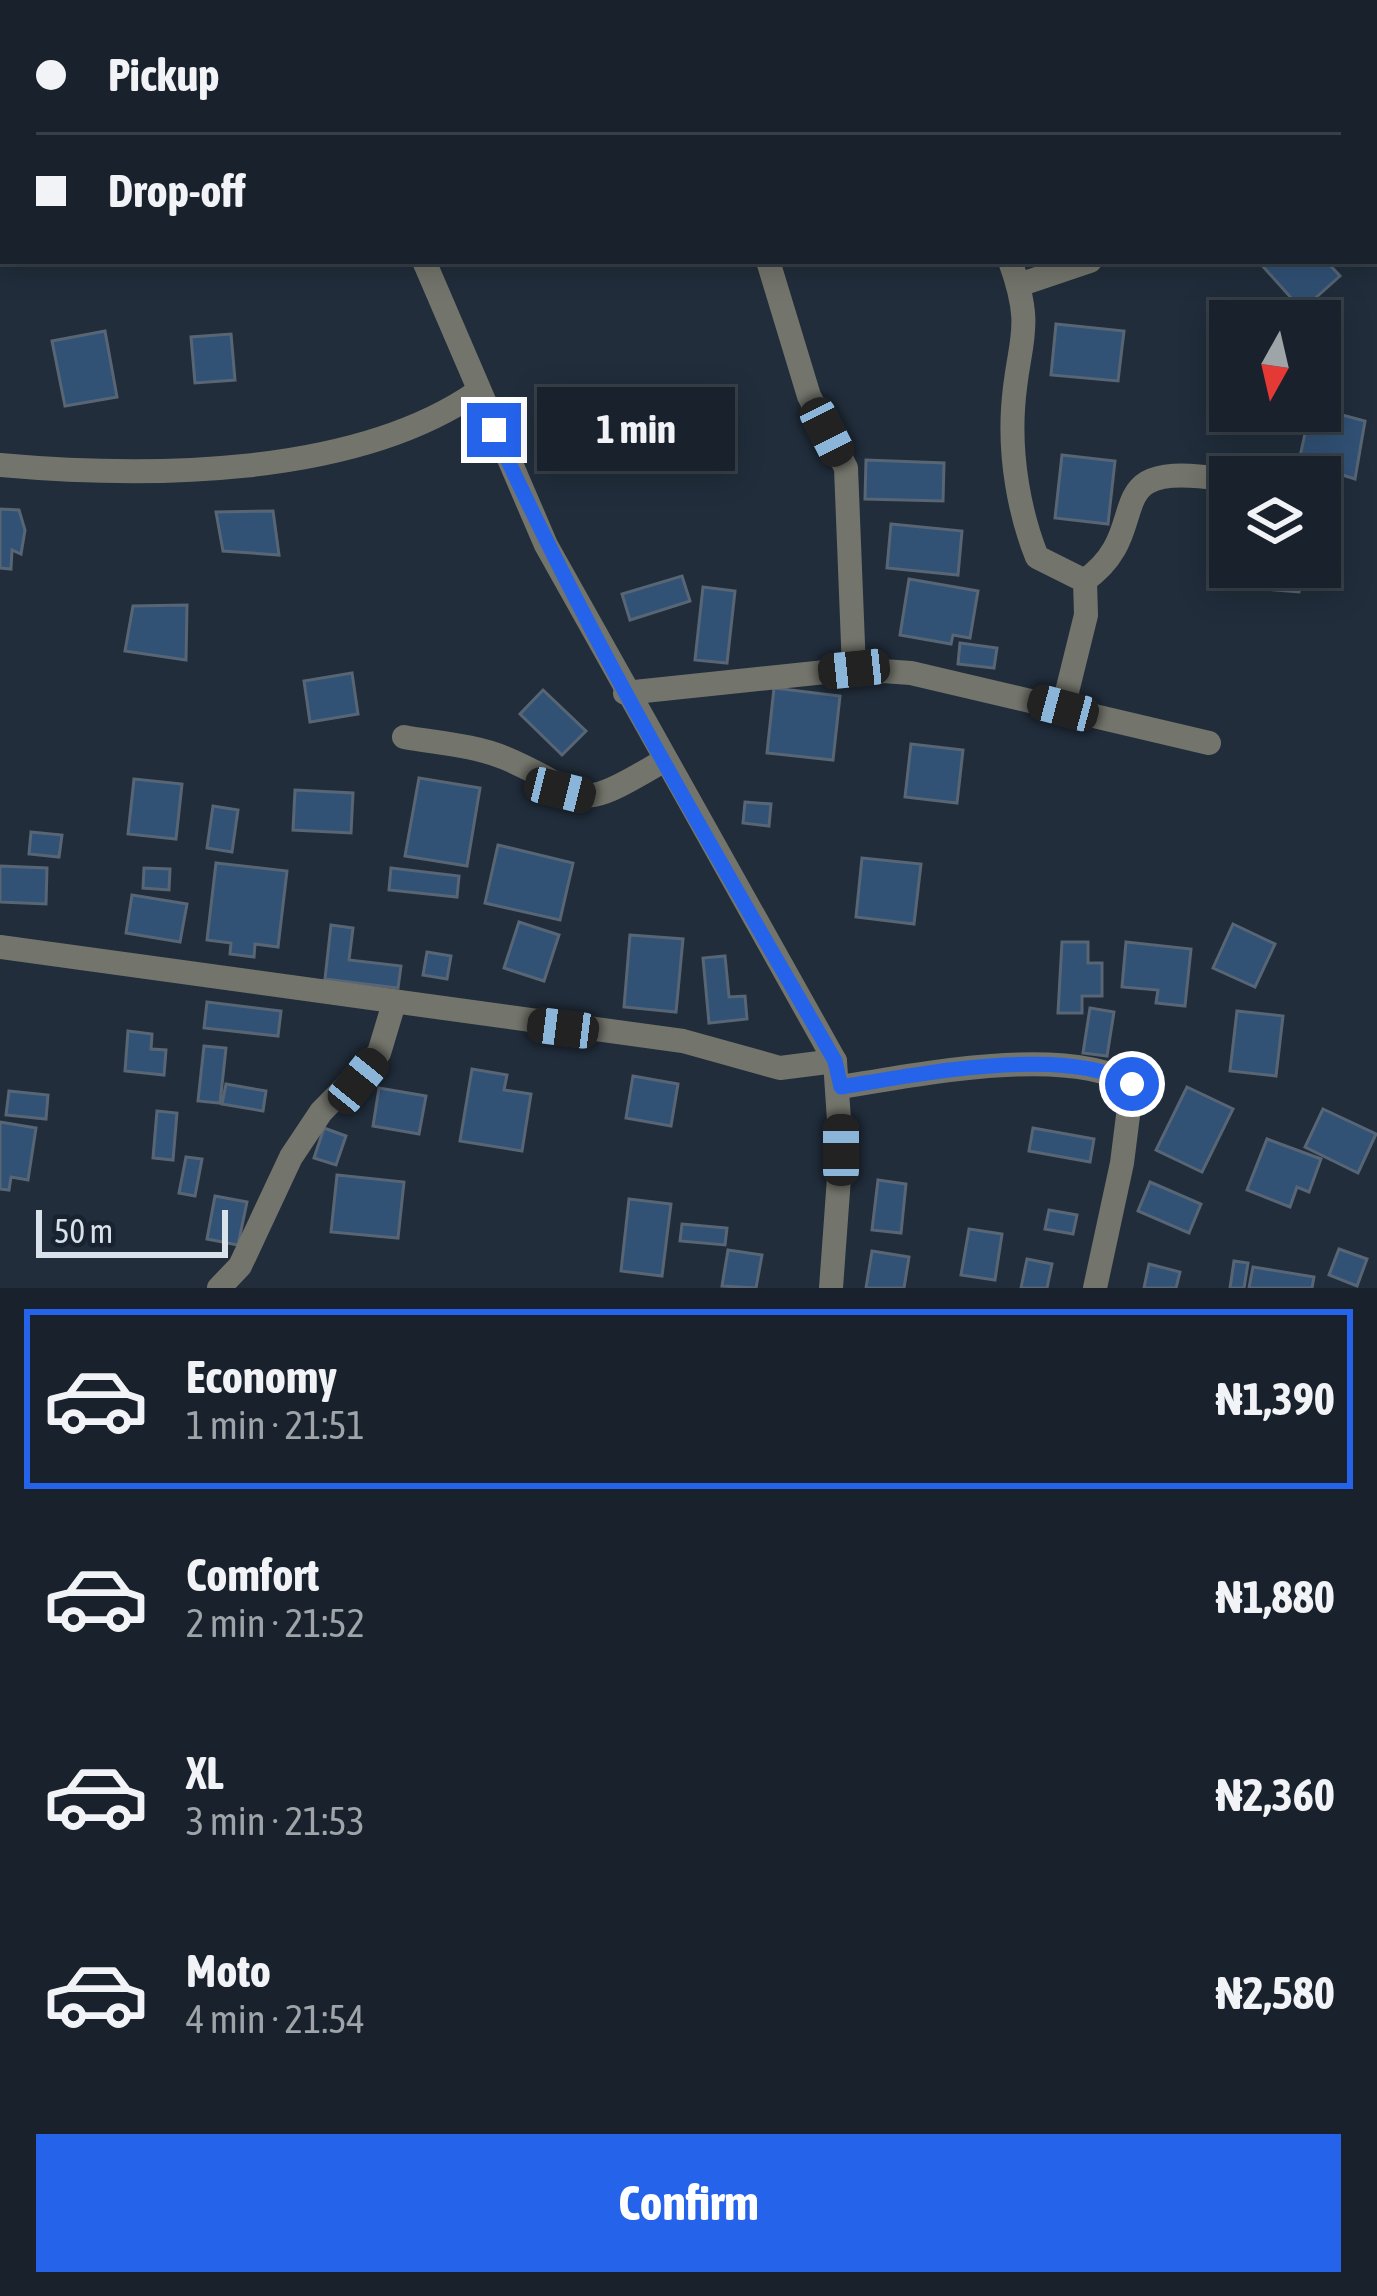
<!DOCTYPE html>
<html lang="en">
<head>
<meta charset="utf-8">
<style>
  :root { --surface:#19222c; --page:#262f38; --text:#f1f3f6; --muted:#9fa4a9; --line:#373f48; --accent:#2563eb }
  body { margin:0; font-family:"Asap Condensed",sans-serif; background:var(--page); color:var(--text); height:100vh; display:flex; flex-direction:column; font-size:45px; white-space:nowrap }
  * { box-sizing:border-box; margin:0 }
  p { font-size:39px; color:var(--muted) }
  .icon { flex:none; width:66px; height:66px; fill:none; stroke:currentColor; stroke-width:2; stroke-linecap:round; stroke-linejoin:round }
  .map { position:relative; height:1288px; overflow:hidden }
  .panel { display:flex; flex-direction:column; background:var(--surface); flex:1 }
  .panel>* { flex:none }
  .guide { position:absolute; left:0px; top:0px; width:1377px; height:264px; box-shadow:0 6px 30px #0003,0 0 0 3px var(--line); display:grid; align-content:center; height:264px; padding:0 36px; background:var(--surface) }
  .needle { width:78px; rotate:188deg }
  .buttons { position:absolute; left:1209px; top:300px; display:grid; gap:24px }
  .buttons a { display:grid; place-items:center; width:132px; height:132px; border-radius:0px; background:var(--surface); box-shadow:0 6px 30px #0003,0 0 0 3px var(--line); font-size:60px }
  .scale { position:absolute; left:36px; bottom:30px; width:192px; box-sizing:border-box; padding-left:12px; border:6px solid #d9e1ea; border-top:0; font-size:33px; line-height:42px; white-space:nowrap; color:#d9e1ea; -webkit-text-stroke:9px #172331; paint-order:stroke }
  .end { position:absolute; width:54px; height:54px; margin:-27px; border:15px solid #2563eb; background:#fff; box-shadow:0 0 0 6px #fff }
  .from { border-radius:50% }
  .bubble { position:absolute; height:84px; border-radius:0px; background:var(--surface); box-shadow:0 6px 30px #0003,0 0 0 3px var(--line); font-size:39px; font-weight:700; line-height:84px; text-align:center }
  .car { position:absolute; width:36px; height:72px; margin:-36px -18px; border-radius:15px; box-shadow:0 0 9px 3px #0007; background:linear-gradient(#222 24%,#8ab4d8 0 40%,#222 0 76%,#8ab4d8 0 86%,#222 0) }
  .guide b { display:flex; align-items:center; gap:42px; height:114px; font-size:45px }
  .guide b+b { border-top:3px solid var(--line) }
  .guide i { width:30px; height:30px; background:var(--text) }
  ul { padding:21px 0 0; list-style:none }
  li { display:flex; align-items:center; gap:36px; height:180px; margin:0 24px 18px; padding:0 12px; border:6px solid transparent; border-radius:0px }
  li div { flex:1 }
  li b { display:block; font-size:45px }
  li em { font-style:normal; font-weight:700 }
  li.selected { border-color:var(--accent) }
  li>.icon { width:108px; height:108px; stroke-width:1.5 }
  .button { display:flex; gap:24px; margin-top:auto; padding:24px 36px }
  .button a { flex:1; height:138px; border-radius:0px; background:var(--accent); color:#fff; font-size:48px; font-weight:700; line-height:138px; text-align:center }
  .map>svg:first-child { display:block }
  .building { fill:#315175; stroke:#576575; stroke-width:3 }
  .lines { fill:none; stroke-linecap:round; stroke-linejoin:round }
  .minor { stroke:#73756c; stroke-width:24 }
  .route { stroke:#2563eb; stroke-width:15 }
</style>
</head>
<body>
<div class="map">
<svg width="1377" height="1288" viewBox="0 0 1377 1288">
  <rect width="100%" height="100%" fill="#212d3b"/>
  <g class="building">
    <polygon points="1258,261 1326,261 1340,276 1302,310"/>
    <polygon points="1056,324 1124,331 1118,381 1051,375"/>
    <polygon points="105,331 117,397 65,406 52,341"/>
    <polygon points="231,334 235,380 195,383 191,337"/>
    <polygon points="1320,409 1365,421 1355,479 1299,461 1310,411"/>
    <polygon points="1062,455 1115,461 1108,524 1055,518"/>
    <polygon points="866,460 944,463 943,501 865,499"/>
    <polygon points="0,509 19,510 25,530 21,554 12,550 11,569 0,568"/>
    <polygon points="273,511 279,555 223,551 216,512"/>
    <polygon points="891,524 962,531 958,575 887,568"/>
    <polygon points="1256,567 1304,567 1299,592 1254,588"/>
    <polygon points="682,576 690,601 630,620 622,594"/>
    <polygon points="909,579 978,591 970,638 953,635 951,644 900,635"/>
    <polygon points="703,587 735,591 727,663 695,660"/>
    <polygon points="187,605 186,660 125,651 133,606"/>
    <polygon points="960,643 997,648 994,668 958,664"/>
    <polygon points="352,673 358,714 310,722 304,681"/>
    <polygon points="774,688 840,696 833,760 767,753"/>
    <polygon points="543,690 586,731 562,755 520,714"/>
    <polygon points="911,744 963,750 957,803 905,797"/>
    <polygon points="419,778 480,788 467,866 405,856"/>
    <polygon points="134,779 182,784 176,839 128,834"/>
    <polygon points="295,790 353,793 351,833 293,830"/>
    <polygon points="745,802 771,804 769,826 743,823"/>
    <polygon points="213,806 238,810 232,852 207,848"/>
    <polygon points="31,832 62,835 59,857 29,854"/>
    <polygon points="498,845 573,863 560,920 485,903"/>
    <polygon points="862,858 921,864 914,924 856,917"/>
    <polygon points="216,863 287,871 278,947 255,944 254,957 230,954 231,943 207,940"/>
    <polygon points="0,866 47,868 46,904 0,902"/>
    <polygon points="144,868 170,869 169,890 143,888"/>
    <polygon points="391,868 459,876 457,897 389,890"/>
    <polygon points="132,895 187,904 180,942 126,933"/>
    <polygon points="519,922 559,935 544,981 504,968"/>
    <polygon points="1233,924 1275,944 1255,987 1213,968"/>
    <polygon points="331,925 353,928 349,960 401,966 398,988 325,979"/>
    <polygon points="630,935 683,939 676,1012 624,1007"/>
    <polygon points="1062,942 1088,942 1088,963 1102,963 1102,996 1082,996 1082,1013 1058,1013"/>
    <polygon points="1126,942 1191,949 1185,1006 1156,1003 1158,990 1122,987"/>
    <polygon points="427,952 451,956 447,979 423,975"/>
    <polygon points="725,956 729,997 745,996 747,1019 709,1023 703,958"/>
    <polygon points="207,1002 281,1011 278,1036 204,1028"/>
    <polygon points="1090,1008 1114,1012 1107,1056 1083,1053"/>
    <polygon points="1237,1011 1283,1016 1276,1076 1230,1071"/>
    <polygon points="128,1031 152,1034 151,1049 166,1050 164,1075 125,1071"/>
    <polygon points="204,1046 226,1048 220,1103 198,1101"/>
    <polygon points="472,1069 507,1075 504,1090 531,1094 522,1151 460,1141"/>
    <polygon points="633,1076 678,1084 671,1126 626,1118"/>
    <polygon points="226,1084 266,1091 263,1111 222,1104"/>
    <polygon points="1187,1087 1233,1109 1202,1172 1156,1150"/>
    <polygon points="379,1088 426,1096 419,1134 373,1126"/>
    <polygon points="9,1091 48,1095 46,1119 6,1115"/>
    <polygon points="1323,1109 1376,1134 1358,1173 1305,1147"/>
    <polygon points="157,1111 177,1113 173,1160 153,1158"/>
    <polygon points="0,1122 36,1128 28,1180 11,1177 9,1190 0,1189"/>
    <polygon points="324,1128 346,1136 336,1165 314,1158"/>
    <polygon points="1033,1128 1094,1139 1090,1162 1029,1151"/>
    <polygon points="1267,1139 1321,1159 1309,1192 1297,1187 1290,1207 1247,1190"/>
    <polygon points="186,1157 202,1159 195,1196 179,1193"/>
    <polygon points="337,1175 404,1182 398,1238 331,1232"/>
    <polygon points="878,1180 906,1184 901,1233 872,1230"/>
    <polygon points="1150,1182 1201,1204 1189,1233 1138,1211"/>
    <polygon points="215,1196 247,1202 238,1245 207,1239"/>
    <polygon points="629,1199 671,1204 662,1276 621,1271"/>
    <polygon points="1049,1210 1077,1215 1073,1234 1045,1229"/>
    <polygon points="682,1224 727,1228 725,1245 680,1241"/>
    <polygon points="969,1229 1002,1234 995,1280 961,1275"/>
    <polygon points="1339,1249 1367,1259 1357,1286 1329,1275"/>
    <polygon points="728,1250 762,1255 756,1288 722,1286"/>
    <polygon points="872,1251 909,1257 904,1288 866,1288"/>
    <polygon points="1027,1259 1052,1264 1047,1288 1021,1288"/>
    <polygon points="1234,1261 1248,1263 1244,1288 1230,1288"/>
    <polygon points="1149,1264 1180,1272 1176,1288 1144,1288"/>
    <polygon points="1253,1267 1314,1277 1312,1288 1249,1288"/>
  </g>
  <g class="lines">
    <g class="minor">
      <polyline points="340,0 341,3"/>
      <polyline points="939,0 939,3"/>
      <polyline points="1374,161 1377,160"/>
      <polyline points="424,261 546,545 835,1061 841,1150 831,1288"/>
      <polyline points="768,261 809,396 846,468 854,669"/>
      <path d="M1010,261C1036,332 1017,341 1013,409C1010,458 1019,512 1037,557L1085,581L1086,615L1063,708"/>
      <polyline points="1019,285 1090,261"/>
      <path d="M0,465C145,478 353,478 477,392"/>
      <path d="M1084,581C1159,529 1090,459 1220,479"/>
      <polyline points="625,693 854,669 911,673 1209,743"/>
      <path d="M404,737C437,743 474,745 505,758C593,795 567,818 663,761"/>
      <polyline points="0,947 683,1041 780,1068 835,1061"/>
      <path d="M841,1087C915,1075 1066,1044 1132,1084L1122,1163L1095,1288"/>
      <polyline points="219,1288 240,1266 291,1157 321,1112 379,1053 394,1003"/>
    </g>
  </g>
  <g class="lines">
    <path class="route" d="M494,430C593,649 716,854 835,1061L841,1087C914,1075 1067,1044 1132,1084"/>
  </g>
</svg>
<div class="buttons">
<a><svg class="needle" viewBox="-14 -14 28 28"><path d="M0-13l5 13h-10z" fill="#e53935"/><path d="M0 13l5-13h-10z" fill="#9fa4a9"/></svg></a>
<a><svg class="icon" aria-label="layers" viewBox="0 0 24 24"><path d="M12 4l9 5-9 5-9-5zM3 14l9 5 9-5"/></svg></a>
</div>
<div class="scale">50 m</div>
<i class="end from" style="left:1132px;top:1084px"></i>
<i class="end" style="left:494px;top:430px"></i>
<div class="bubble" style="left:537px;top:387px;width:198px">1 min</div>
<i class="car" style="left:827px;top:432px;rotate:153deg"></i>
<i class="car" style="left:854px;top:669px;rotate:264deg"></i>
<i class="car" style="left:1063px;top:708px;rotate:285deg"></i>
<i class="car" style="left:560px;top:790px;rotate:104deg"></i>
<i class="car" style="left:563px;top:1028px;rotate:277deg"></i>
<i class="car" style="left:358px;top:1081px;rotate:39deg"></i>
<i class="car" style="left:841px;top:1150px;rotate:0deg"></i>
<div class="guide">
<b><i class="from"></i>Pickup</b>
<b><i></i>Drop-off</b>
</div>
</div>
<section class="panel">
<ul>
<li class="selected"><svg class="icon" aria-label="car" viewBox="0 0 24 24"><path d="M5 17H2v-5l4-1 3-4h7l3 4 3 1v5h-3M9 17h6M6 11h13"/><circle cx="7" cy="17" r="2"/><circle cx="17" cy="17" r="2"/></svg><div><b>Economy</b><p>1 min · 21:51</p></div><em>₦1,390</em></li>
<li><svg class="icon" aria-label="car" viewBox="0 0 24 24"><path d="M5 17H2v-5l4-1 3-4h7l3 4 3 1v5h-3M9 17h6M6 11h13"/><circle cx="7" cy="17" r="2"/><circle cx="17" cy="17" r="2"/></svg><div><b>Comfort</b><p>2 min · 21:52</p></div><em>₦1,880</em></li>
<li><svg class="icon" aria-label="car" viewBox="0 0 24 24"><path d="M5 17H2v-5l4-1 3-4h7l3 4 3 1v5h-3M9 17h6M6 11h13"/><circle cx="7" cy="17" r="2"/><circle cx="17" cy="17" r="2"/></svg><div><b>XL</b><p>3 min · 21:53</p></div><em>₦2,360</em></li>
<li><svg class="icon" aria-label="car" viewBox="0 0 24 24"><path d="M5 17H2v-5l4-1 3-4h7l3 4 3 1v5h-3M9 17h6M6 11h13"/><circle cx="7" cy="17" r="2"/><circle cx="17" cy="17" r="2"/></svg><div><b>Moto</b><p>4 min · 21:54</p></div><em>₦2,580</em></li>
</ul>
<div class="button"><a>Confirm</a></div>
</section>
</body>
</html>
